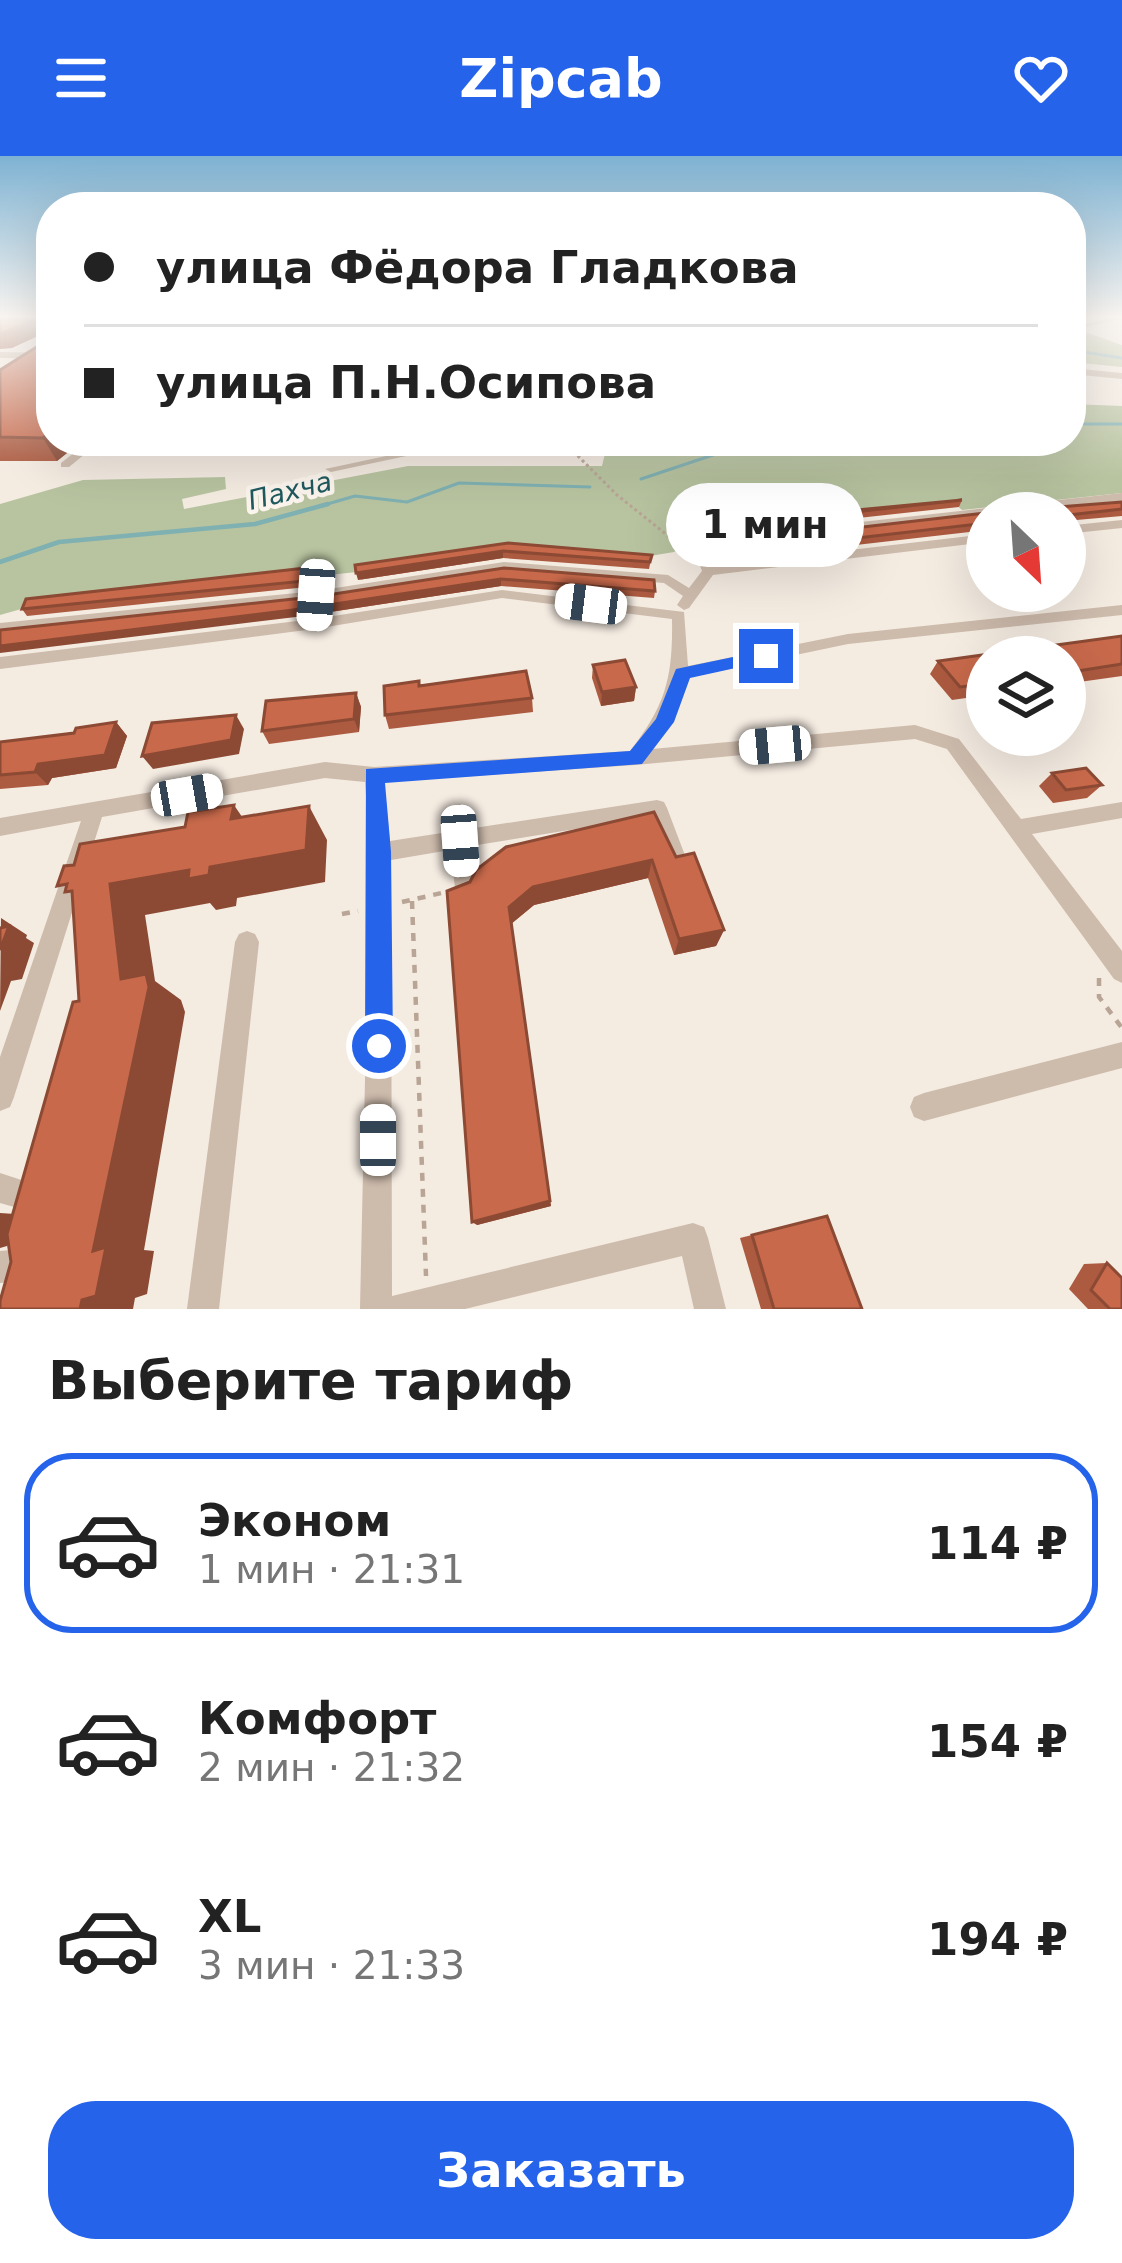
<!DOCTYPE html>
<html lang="ru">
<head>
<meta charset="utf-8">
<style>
  :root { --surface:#fff; --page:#f6f6f6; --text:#222; --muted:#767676; --line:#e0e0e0; --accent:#2563eb }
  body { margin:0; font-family:"DejaVu Sans",sans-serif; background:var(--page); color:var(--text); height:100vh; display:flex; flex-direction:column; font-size:45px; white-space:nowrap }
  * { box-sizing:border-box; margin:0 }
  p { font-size:39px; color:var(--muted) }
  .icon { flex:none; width:66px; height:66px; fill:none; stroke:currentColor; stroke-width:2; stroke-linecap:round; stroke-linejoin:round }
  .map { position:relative; height:1153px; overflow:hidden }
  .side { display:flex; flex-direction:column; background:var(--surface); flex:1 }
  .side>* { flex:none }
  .hud { position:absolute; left:36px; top:36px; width:1050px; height:264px; border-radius:48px; box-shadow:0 12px 48px #0002; display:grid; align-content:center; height:264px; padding:0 48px; background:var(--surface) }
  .needle { width:78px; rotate:155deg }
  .buttons { position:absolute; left:966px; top:336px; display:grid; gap:24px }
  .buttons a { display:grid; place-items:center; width:120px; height:120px; border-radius:50%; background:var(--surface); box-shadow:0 12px 48px #0002; font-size:60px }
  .end { position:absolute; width:54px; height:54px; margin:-27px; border:15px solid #2563eb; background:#fff; box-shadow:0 0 0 6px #fff }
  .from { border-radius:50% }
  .bubble { position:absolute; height:84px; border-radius:42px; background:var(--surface); box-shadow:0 12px 48px #0002; font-size:39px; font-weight:600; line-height:84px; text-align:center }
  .car { position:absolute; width:36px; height:72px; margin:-36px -18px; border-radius:15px; box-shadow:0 0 9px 3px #0007; background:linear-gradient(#fff 24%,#345 0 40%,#fff 0 76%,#345 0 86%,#fff 0) }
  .hud b { display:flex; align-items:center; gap:42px; height:114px; font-size:45px }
  .hud b+b { border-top:3px solid var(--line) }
  .hud i { width:30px; height:30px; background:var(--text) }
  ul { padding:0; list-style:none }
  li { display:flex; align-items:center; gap:36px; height:180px; margin:0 24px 18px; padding:0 24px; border:6px solid transparent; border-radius:48px }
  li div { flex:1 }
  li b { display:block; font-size:45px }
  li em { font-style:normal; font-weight:600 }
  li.current { border-color:var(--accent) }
  li>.icon { width:108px; height:108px; stroke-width:1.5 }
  h2 { padding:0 48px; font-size:54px; line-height:144px }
  .action { display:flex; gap:24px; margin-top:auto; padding:24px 48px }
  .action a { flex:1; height:138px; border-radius:48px; background:var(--accent); color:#fff; font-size:48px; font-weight:600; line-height:138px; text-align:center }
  header { display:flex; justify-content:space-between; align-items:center; height:156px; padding:0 48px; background:var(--accent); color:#fff; font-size:54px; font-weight:600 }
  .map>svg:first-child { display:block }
  .green { fill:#b8c4a0 }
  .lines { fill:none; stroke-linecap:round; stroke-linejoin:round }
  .stream-far1 { stroke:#7fb0b2; stroke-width:3 }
  .stream { stroke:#7fb0b2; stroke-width:4.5 }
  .path-far1 { stroke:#b9a596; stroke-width:3; stroke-dasharray:3 3; stroke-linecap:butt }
  .path { stroke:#b9a596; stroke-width:4.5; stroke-dasharray:8 8; stroke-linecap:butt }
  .minor { fill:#cdbbac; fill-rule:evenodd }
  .wall { fill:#ac5a40 }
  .shaded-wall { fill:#8c4a34 }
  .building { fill:#c8694b; stroke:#8c4a34; stroke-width:3 }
  .route { fill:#2563eb }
  .labels { text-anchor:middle; stroke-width:9; stroke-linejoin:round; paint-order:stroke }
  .far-water-label { font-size:27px; font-style:italic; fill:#1f5a5e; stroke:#fbf5ee }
</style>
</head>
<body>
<header><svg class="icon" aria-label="menu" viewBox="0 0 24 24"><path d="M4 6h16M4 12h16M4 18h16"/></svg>Zipcab<svg class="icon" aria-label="heart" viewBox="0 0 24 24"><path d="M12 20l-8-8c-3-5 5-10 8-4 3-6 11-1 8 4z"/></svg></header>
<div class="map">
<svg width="1122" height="1153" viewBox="0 0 1122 1153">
  <rect width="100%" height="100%" fill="#f4ebe1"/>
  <g class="green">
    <polygon points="1071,171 1122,189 1122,211 1071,206"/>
    <polygon points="1071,248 1122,250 1122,337 962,354 954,347 698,376 674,396 626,404 509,393 357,416 32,450 0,459 0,348 83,324 225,321 226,333 182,343 184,353 408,310 602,310 608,285 1071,285"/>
  </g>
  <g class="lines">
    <g class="stream-far1">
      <polyline points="1071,194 1122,202"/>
      <polyline points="1071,268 1122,268"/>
      <polyline points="641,323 743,289 845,298 986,285"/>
      <polyline points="317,351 355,340 407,346 459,327 590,331"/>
    </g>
    <polyline class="stream" points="0,406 59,386 255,368 328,348"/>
    <polyline class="path-far1" points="571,285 570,292 617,339 682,391"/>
    <g class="path">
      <polyline points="412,745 426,1120"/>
      <polyline points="402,746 446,736"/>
      <polyline points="342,758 358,755"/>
      <polyline points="1099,822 1099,841 1122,872"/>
    </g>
    <g class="minor">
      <polygon points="1122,159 1122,163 1081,172 1077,170"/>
      <polygon points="0,196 51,197 51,203 0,202"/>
      <polygon points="1071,212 1122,217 1122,223 1071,218"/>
      <polygon points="89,285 101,285 69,311 61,311 61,307"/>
      <polygon points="456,285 477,285 331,316 325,313"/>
      <polygon points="1122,337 1122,345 987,357 987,360 707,391 714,410 987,378 987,386 713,419 689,452 684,454 677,449 683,440 664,427 504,414 316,443 0,477 0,467 316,435 504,406 668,419 689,432 702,415 692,388 699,384"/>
      <polygon points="1122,364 1122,372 1065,378 1065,370"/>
      <path d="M502,434L684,456L688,510L848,478L1122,449V459L848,488L686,522L678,551L652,593L915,569L959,583L1021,663L1122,646V662L1032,678L1122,795V827L1114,823L947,593L915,583L635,609L384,626L390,685L657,644L664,646L667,652L686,702L682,709L675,711L668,709L650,661L471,690L475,732L472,739L464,742L456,739L450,694L391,704L392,1140L693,1067L704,1071L708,1082L726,1153H694L682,1100L465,1153H360L370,696L365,626L325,622L102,661L14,941L10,951L0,955V901L81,665L0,680V662L325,606L374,611L630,595C666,549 673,521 672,463L502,442L314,473L0,513V501L314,463Z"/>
      <polygon points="247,775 255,778 259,786 219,1153 187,1153 235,786 239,778"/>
      <polygon points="1122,886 1122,912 924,965 914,961 910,951 914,941 924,937"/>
      <polygon points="0,1017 49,1033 54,1043 49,1053 39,1058 0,1047"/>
      <polygon points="34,1092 45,1097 50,1108 45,1119 34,1124 0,1127 0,1095"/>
    </g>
  </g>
  <g class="wall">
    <polygon points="0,214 51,285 82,285 57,305 0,305"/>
    <polygon points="275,285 306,285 298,297 279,296"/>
    <polygon points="962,344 959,351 701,379 698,376 699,369"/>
    <polygon points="1122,346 1122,360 1065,365 1065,357 987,357 987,374 717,405 713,395 715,388 994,356"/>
    <polygon points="508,387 652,399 649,413 503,402 358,424"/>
    <polygon points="504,412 655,435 654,442 501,430 330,456"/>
    <polygon points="309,419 307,431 27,460 22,453"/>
    <polygon points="1122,480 1122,520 1065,528 1065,501 987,501 987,539 952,544 930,518 938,505"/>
    <polygon points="593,509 636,531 634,545 601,550 592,522"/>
    <polygon points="356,537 361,551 359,576 269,588 262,575"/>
    <polygon points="532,542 533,556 389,573 385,559"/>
    <polygon points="116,566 127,580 116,612 52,622 48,629 0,633 0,586 74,577"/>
    <polygon points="1052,617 1102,629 1087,642 1053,647 1039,630"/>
    <polygon points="676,701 724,774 716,790 674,799 648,722 534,749 511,768 551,1050 477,1069 447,735"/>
    <polygon points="827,1060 862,1153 761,1153 740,1082"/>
    <polygon points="1107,1107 1122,1153 1088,1153 1069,1133 1084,1108"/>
  </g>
  <g class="shaded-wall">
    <polygon points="46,159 51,159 51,174 12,192 0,193 0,178"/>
    <polygon points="51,275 51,285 82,285 57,305 43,282"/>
    <polygon points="295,285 306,285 298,297"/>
    <polygon points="503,395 503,402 358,424 356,417"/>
    <polygon points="501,423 501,430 330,456 328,449"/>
    <polygon points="303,442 305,449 304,460 0,497 0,490"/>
    <polygon points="636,531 634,545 601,550 602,536"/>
    <polygon points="356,537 361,551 359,576 354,563"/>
    <polygon points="236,559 244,573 239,598 153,613 142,600"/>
    <polygon points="116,566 127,580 116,612 52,622 48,629 35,616 38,608"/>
    <polygon points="234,649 257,683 231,663"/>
    <polygon points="309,650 327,684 325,726 237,742 236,750 216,754 210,747 145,759 155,825 181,844 185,856 144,1094 154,1095 147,1138 135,1142 133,1153 80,1153 93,1095 121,823 110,728 210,711"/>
    <polygon points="652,704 648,722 534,749 511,768 509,751 533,731"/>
    <polygon points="1,762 27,779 26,782 34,787 22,823 11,825 0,855"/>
    <polygon points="724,774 716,790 674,799 679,783"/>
    <polygon points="550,1045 551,1050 477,1069 472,1066"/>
    <polygon points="0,1057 15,1058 7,1090 0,1092"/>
  </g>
  <g class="building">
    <polygon points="0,159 46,159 0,178"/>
    <polygon points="43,187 51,187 51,275 43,282 0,281 0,214"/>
    <polygon points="962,344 702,373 699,369"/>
    <polygon points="1122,346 1122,353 1069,359 1065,365 1065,357 987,357 987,367 718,398 715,388 994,356"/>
    <polygon points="508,387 652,399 650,406 503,395 356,417 355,409"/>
    <polygon points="306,412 305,425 22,453 26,443"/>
    <polygon points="504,412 654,424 655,435 501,423 328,449 327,439"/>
    <polygon points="303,442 301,453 0,490 0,474"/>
    <polygon points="1122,480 1122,508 1065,517 1065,501 987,501 987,528 960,531 938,505"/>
    <polygon points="625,504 636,531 602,536 593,509"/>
    <polygon points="526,515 532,542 385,559 384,530 419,525 419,530"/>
    <polygon points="356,537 354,563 262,575 266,545"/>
    <polygon points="236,559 231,584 142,600 152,567"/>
    <polygon points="116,566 105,599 38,608 35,616 0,619 0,586 74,577 76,572"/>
    <polygon points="1086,612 1102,629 1066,634 1052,617"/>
    <polygon points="234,649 231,663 309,650 306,694 210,711 209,719 188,723 189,714 110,728 121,823 146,818 149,831 93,1095 106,1091 96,1140 82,1144 80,1153 0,1153 0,1145 11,1106 7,1078 73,846 79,845 72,735 65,736 67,728 57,730 64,710 74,709 80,688 185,671 188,656"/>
    <polygon points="654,656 676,701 694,697 724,774 679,783 652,704 533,731 509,751 550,1045 472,1066 447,735 470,726 476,714 506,691"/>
    <polygon points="9,770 0,794 0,772"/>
    <polygon points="827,1060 862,1153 774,1153 752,1079"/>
    <polygon points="1107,1107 1122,1122 1122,1153 1110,1153 1091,1134"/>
  </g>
  <linearGradient id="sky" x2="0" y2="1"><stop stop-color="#7eb2d2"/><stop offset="0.5" stop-color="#faf6f2"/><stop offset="1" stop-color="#faf6f2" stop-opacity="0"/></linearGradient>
  <rect width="1122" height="321" fill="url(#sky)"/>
  <polygon class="route" points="766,494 774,500 772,504 690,522 674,566 642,608 385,627 391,696 393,890 388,900 379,904 369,900 365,890 366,613 630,595 656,563 676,513"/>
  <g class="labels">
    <g class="far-water-label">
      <text transform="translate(290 335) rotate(-14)" y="9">Пахча</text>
    </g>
  </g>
</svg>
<div class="buttons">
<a><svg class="needle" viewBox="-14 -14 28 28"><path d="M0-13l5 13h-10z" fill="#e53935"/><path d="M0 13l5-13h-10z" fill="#767676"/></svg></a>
<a><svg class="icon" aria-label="layers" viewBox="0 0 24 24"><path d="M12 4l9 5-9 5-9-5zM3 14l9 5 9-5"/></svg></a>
</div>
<i class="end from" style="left:379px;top:890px"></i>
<i class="end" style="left:766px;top:500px"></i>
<div class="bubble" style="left:666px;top:327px;width:198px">1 мин</div>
<i class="car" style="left:316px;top:439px;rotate:184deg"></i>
<i class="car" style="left:591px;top:448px;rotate:277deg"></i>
<i class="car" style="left:775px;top:589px;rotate:265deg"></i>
<i class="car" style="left:187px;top:639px;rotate:80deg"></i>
<i class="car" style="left:460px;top:685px;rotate:176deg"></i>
<i class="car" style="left:378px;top:984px;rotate:0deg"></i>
<div class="hud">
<b><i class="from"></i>улица Фёдора Гладкова</b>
<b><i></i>улица П.Н.Осипова</b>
</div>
</div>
<section class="side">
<h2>Выберите тариф</h2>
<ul>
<li class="current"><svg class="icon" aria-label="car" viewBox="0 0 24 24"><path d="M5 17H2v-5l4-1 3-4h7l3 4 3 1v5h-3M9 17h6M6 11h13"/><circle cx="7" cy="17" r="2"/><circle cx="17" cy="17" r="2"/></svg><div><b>Эконом</b><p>1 мин · 21:31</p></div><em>114 ₽</em></li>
<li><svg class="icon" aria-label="car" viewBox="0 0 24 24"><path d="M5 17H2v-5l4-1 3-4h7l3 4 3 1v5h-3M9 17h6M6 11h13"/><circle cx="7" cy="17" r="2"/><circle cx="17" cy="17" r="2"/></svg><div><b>Комфорт</b><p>2 мин · 21:32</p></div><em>154 ₽</em></li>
<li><svg class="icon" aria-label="car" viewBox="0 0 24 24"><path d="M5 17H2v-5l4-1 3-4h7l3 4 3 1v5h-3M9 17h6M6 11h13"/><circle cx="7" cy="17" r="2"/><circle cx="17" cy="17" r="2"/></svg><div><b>XL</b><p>3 мин · 21:33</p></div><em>194 ₽</em></li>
</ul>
<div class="action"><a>Заказать</a></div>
</section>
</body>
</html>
